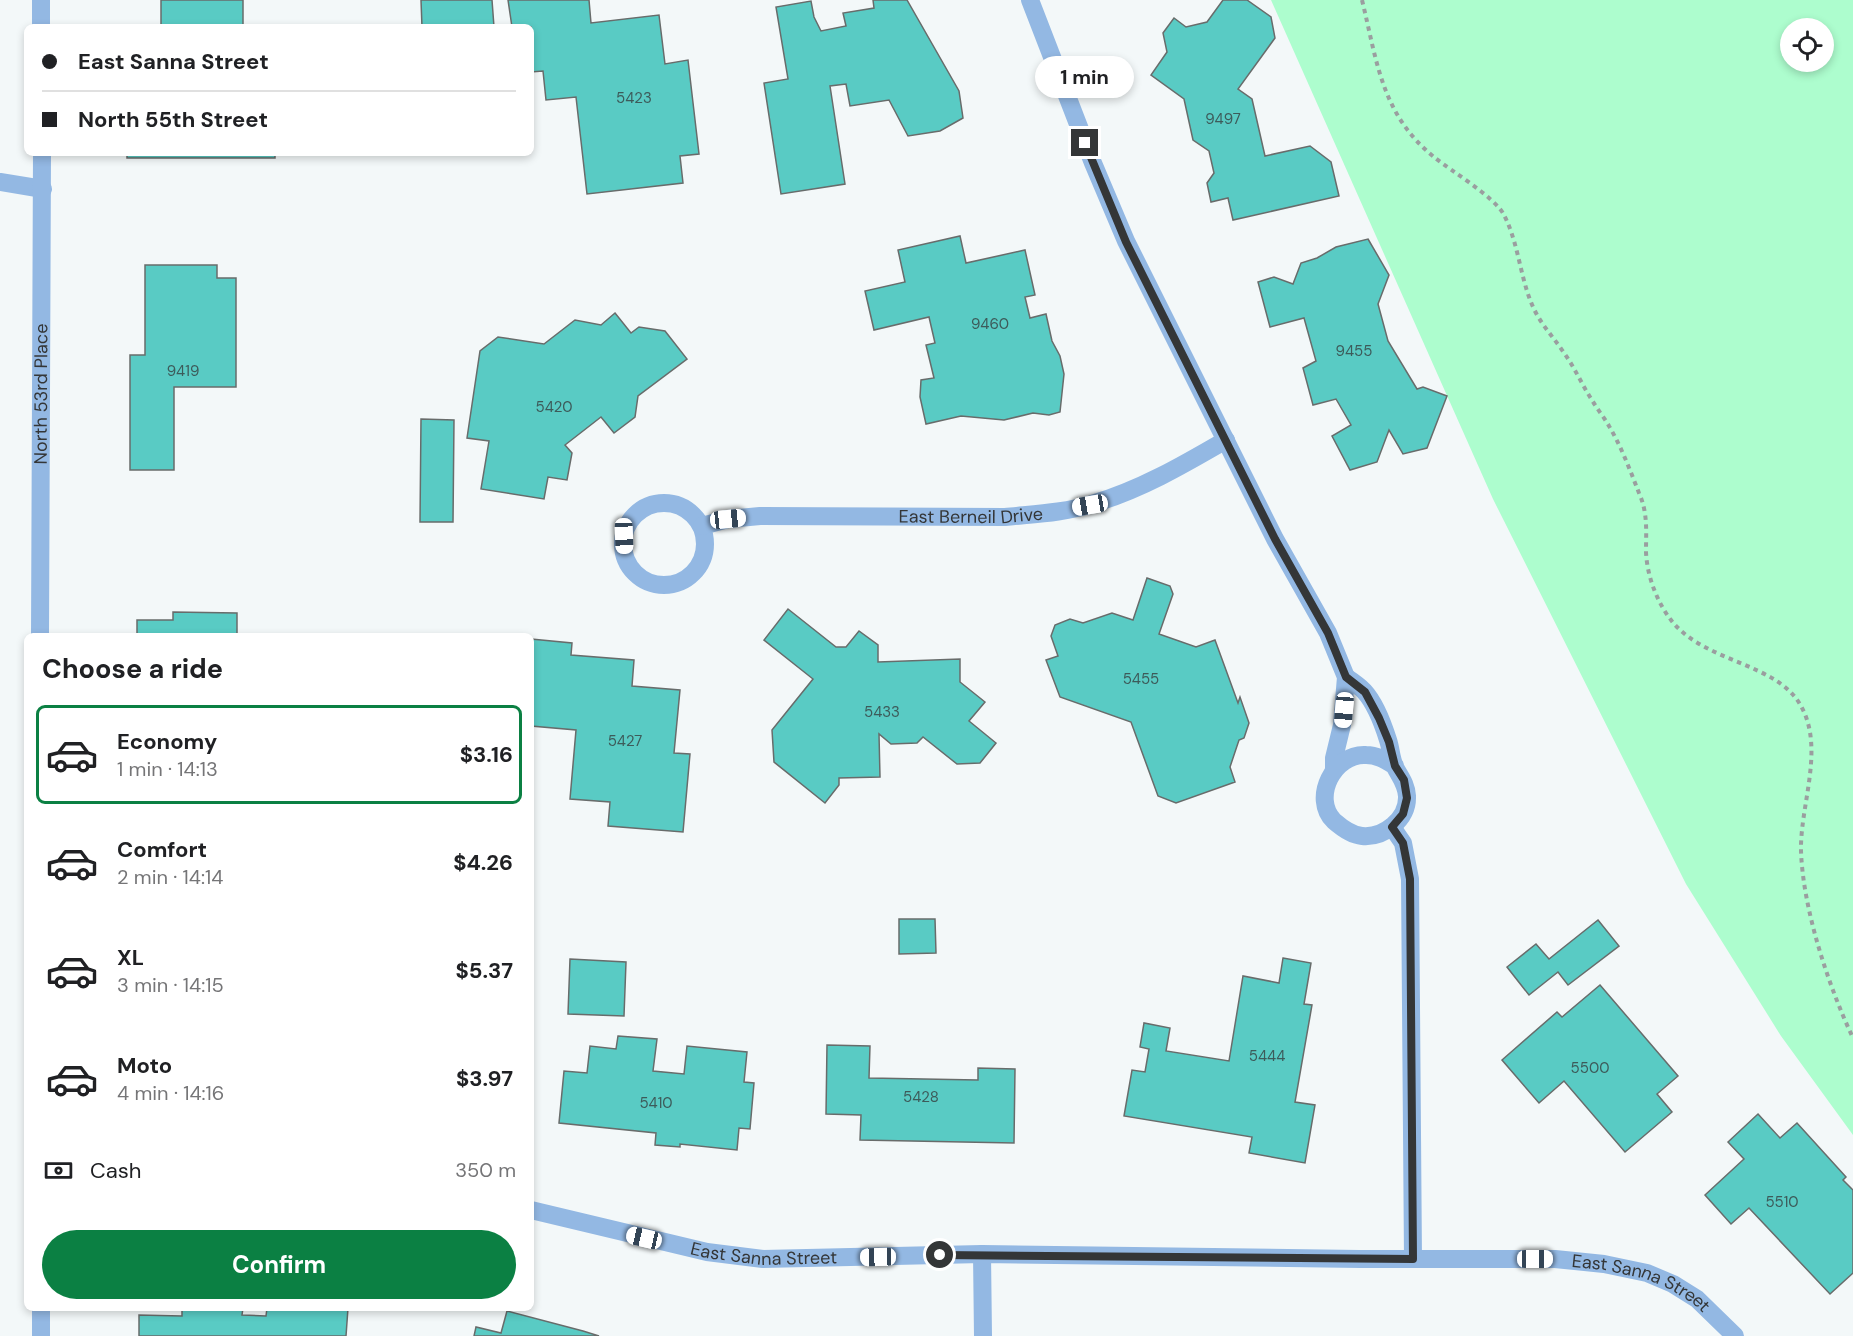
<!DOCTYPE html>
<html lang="en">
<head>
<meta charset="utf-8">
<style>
  :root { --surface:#fff; --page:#f6f6f6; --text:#202124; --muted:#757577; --line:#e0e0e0; --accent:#0b8043 }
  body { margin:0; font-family:"DM Sans",sans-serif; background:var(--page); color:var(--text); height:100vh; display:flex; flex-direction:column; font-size:22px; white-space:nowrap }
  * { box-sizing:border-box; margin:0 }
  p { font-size:20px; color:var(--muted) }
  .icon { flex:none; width:33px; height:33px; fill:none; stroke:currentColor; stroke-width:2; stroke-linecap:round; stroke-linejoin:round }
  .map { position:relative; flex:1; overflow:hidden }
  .side { position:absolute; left:24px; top:633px; width:510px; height:678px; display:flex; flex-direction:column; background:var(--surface); border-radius:9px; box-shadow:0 3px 9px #0003 }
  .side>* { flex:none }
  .top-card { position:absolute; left:24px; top:24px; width:510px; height:132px; border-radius:9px; box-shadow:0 3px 9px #0003; display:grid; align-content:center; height:132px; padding:0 18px; background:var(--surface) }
  .buttons { position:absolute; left:1780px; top:18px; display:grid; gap:12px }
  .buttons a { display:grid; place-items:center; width:54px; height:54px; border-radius:50%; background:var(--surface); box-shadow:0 3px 9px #0003; font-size:30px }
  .end { position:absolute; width:27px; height:27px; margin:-14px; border:8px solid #343637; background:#fff; box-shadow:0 0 0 3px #fff }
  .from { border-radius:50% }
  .bubble { position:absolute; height:42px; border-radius:21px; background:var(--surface); box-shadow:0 3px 9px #0003; font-size:20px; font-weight:700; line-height:42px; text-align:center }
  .car { position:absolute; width:18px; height:36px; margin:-18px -9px; border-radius:8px; box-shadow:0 0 4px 2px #0007; background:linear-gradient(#fff 24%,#345 0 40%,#fff 0 76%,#345 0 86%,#fff 0) }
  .top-card b { display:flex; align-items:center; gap:21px; height:57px; font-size:22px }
  .top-card b+b { border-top:2px solid var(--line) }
  .top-card i { width:15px; height:15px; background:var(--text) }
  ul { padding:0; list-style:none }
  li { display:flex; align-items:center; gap:18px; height:99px; margin:0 12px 9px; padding:0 6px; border:3px solid transparent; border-radius:9px }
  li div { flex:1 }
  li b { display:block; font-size:22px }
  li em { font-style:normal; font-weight:700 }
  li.on { border-color:var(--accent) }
  li>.icon { width:54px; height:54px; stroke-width:1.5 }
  h2 { padding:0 18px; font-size:27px; line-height:72px }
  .pay { display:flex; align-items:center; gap:15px; height:66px; padding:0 18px; font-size:22px }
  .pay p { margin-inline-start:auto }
  .button { display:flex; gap:12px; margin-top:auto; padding:12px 18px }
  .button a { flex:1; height:69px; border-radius:36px; background:var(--accent); color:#fff; font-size:24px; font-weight:700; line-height:69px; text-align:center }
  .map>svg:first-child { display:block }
  .green { fill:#adfdce; fill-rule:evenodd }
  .building { fill:#59cbc4; stroke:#686c6b; stroke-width:1.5 }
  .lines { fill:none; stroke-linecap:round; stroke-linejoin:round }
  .path { stroke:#9a9e9f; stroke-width:4; stroke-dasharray:4.5 4.5; stroke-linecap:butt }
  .street { stroke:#93b8e3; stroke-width:18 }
  .route { stroke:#343637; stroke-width:8 }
  .labels { text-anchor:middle; stroke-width:4.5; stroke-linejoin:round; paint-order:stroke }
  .number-label { font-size:15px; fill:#3d5b5a }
  .street-label { font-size:18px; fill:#343637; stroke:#fff }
</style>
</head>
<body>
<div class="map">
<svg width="1853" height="1336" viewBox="0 0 1853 1336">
  <rect width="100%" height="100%" fill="#f3f8f9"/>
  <path class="green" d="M1271,0H1853V1135L1781,1036L1686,884L1493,499ZM1791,28H1824V62H1791Z"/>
  <g class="building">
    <rect x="161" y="0" width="82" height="27"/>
    <polygon points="421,0 492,0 494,27 422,27"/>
    <polygon points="508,0 589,0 591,23 659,15 665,64 688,60 699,154 680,156 683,183 587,194 576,97 546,100 543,71 531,72 531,27 512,27"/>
    <polygon points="873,0 907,0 959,91 963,118 940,131 908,136 889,100 850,106 846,84 830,86 845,184 781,194 764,83 788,79 776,7 811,1 814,17 821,31 846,26 843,13 874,8"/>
    <polygon points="1223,0 1247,0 1271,17 1275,38 1238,89 1252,99 1265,156 1310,146 1331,162 1339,196 1233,220 1228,198 1211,202 1207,183 1214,173 1209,151 1193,140 1184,99 1151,75 1167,52 1163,33 1174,18 1186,27 1207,22"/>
    <rect x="127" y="153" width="148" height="5"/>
    <polygon points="960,236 966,263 1025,250 1035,295 1025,297 1030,318 1046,314 1052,341 1060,356 1064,374 1060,412 1049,415 1033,413 1004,420 961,416 926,424 920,397 921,380 934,378 926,345 935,343 929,317 874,330 865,291 905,282 898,250"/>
    <polygon points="1368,239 1389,275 1378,304 1388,341 1417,389 1423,387 1447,396 1427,448 1403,454 1389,430 1377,462 1350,470 1332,436 1351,425 1336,399 1313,405 1303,368 1316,361 1304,318 1270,327 1258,282 1274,277 1293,284 1301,263 1317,258 1336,247"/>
    <polygon points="145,265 217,265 217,278 236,278 236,387 174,387 174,470 130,470 130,355 145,355"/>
    <polygon points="615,313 631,333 639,327 665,331 687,359 638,396 635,417 614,433 601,417 565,445 572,453 567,480 548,477 544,499 481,489 489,441 467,438 480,351 498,337 544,344 575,320 601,325"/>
    <polygon points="421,419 454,420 453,522 420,522"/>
    <polygon points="1147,578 1170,586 1173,594 1159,634 1196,647 1215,640 1238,703 1240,697 1249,723 1244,738 1239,740 1230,767 1235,782 1176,803 1158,796 1131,722 1060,697 1046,660 1058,656 1051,636 1055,625 1070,619 1083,623 1112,613 1133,620"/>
    <polygon points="788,609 836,647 846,647 859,631 878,645 878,662 960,659 960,682 985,702 969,721 996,743 980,763 957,764 923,737 917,743 891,744 879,734 880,777 839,778 839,785 825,803 774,762 772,730 813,679 764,640"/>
    <polygon points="173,612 237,613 237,636 137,636 137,620 173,620"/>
    <polygon points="531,639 572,643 571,655 634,660 632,686 680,690 674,753 690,754 683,832 608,826 610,802 570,799 576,730 531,726"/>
    <polygon points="899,919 935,919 936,953 899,954"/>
    <polygon points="1598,920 1619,946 1568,985 1558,972 1529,995 1507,967 1536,944 1549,959"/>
    <polygon points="1283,958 1311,963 1304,1004 1312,1005 1295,1102 1315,1105 1305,1163 1249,1153 1252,1137 1124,1116 1132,1070 1145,1072 1149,1049 1140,1047 1144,1023 1170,1028 1166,1051 1229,1061 1243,976 1279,983"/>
    <polygon points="570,959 626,962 624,1016 568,1014"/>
    <polygon points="1600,985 1678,1076 1657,1094 1672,1112 1625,1152 1564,1081 1539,1103 1502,1060 1557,1012 1562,1017"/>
    <polygon points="618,1036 657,1039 653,1071 684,1074 687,1046 747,1052 744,1082 754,1083 750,1129 739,1128 737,1150 680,1144 680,1147 655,1145 656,1133 559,1123 564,1071 587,1073 590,1046 616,1049"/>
    <polygon points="827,1045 870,1046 869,1078 978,1080 978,1068 1015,1069 1014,1143 860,1140 861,1115 826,1114"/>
    <polygon points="1758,1114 1780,1138 1797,1123 1846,1177 1843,1180 1853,1190 1853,1273 1830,1294 1749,1208 1731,1224 1705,1195 1744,1159 1728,1142"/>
    <polygon points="182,1308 243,1308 242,1315 266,1316 267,1308 348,1308 346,1336 139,1336 139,1315 182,1316"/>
    <polygon points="507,1311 583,1331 599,1336 474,1336 476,1327 501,1333"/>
  </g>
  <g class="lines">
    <path class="path" d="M1362,0C1377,61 1381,114 1434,157C1451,171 1495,197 1504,215C1520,246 1520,283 1536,313C1544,328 1555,339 1564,353C1575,368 1582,385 1592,400C1597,409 1604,417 1609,426C1621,446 1630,470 1639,493C1648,513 1646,531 1646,552C1647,576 1657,602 1671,620C1704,663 1777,662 1801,706C1825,749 1800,805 1801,851C1803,909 1828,985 1853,1038"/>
    <g class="street">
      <polyline points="41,0 41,27"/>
      <polyline points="1030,0 1093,163 1126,241 1275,539 1328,633 1346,677 1342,725 1334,758 1334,770"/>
      <polyline points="0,182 43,189"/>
      <circle cx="664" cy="544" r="41"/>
      <path id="s1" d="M702,526L728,519L760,516L1005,517C1033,514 1064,513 1092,504C1140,490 1183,465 1226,440"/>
      <path id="s2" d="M40,636L42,153"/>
      <path d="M1346,677C1352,681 1359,686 1364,691C1375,703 1383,724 1388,740C1391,749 1391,758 1395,767C1400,777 1406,783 1407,796C1408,819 1384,838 1362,836C1351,835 1342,828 1334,821C1311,798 1334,753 1366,755C1377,755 1385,760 1395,766"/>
      <polyline points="1392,827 1403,843 1410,879 1413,1259"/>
      <path id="s3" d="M531,1210L707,1252L763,1259L982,1254L1360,1259H1555L1604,1264L1647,1273L1673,1284L1697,1299L1735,1336"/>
      <polyline points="982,1254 983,1336"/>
      <polyline points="41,1336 41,1308"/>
    </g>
  </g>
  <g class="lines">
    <polyline class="route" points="940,1255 1413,1259 1410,879 1403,843 1392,827 1403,814 1407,798 1404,780 1395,766 1389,742 1379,718 1365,692 1346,677 1328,633 1275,539 1126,242 1085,143"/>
  </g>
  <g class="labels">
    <g class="number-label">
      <text x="634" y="103">5423</text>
      <text x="1223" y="124">9497</text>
      <text x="990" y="329">9460</text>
      <text x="1354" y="356">9455</text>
      <text x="183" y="376">9419</text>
      <text x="554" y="412">5420</text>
      <text x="1141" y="684">5455</text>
      <text x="882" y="717">5433</text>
      <text x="625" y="746">5427</text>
      <text x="1267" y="1061">5444</text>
      <text x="1590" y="1073">5500</text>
      <text x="921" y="1102">5428</text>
      <text x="656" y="1108">5410</text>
      <text x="1782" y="1207">5510</text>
    </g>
    <g class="street-label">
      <text dy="6" stroke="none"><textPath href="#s2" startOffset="242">North 53rd Place</textPath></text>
      <text dy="6" stroke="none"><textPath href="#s1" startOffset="270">East Berneil Drive</textPath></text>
      <text dy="6" stroke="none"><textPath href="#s3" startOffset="238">East Sanna Street</textPath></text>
      <text dy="6" stroke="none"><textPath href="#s3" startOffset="1120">East Sanna Street</textPath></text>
    </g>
  </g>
</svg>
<div class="buttons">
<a><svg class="icon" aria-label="locate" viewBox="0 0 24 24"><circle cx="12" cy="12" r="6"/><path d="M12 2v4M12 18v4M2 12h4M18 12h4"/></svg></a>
</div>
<i class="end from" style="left:940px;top:1255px"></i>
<i class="end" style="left:1085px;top:143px"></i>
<div class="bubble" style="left:1035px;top:56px;width:99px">1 min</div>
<i class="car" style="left:1090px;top:505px;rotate:260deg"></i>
<i class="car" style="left:728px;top:519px;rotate:84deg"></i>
<i class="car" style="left:624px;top:536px;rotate:178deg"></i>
<i class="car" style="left:1344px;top:710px;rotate:185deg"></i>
<i class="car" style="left:644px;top:1238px;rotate:283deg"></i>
<i class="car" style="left:878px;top:1257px;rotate:269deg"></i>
<i class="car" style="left:1535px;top:1259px;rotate:90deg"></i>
<div class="top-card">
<b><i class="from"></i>East Sanna Street</b>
<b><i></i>North 55th Street</b>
</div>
<section class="side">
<h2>Choose a ride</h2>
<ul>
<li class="on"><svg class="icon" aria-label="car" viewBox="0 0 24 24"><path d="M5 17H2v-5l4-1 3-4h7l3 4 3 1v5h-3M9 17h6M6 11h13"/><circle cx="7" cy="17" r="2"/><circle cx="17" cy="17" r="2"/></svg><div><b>Economy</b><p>1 min · 14:13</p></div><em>$3.16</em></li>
<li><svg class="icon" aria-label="car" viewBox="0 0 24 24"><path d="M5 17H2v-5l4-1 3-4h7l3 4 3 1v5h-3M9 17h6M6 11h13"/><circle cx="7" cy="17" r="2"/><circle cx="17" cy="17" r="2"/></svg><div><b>Comfort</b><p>2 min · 14:14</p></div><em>$4.26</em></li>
<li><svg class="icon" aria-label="car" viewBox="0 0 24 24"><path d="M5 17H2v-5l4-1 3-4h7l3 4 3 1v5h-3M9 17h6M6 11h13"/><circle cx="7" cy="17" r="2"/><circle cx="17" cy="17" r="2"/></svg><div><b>XL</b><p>3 min · 14:15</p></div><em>$5.37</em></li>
<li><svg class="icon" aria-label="car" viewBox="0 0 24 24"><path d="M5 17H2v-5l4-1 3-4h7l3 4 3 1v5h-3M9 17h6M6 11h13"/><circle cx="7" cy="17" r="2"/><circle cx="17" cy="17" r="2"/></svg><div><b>Moto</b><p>4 min · 14:16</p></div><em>$3.97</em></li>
</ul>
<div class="pay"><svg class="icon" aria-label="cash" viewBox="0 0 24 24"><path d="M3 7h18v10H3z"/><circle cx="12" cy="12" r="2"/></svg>Cash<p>350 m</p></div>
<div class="button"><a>Confirm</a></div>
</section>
</div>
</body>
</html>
